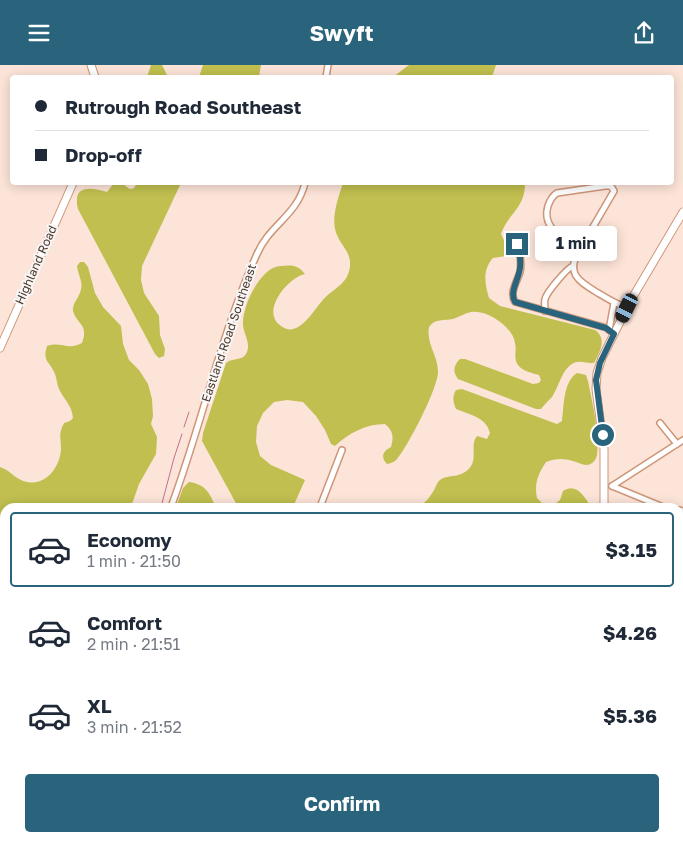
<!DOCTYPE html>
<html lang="en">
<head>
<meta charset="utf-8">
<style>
  :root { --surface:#fff; --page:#f2f2f3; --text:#1f2937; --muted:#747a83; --line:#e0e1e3; --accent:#29637c }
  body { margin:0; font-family:"Golos Text",sans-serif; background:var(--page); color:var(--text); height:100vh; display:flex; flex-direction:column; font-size:19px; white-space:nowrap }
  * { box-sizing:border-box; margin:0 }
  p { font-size:16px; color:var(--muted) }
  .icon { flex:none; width:28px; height:28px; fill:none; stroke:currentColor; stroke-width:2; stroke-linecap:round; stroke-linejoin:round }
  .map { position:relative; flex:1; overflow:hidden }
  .details { position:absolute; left:0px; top:438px; width:684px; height:339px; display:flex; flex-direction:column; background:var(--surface); border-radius:15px 15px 0 0; box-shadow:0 2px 12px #0003 }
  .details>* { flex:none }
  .hud { position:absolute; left:10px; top:10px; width:664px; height:110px; border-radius:5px; box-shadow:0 2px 12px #0003; display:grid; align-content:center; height:110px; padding:0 25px; background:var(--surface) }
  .end { position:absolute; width:22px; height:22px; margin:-11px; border:6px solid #29637c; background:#fff; box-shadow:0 0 0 2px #fff }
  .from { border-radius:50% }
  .bubble { position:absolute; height:35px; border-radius:5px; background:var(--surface); box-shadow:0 2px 12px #0003; font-size:16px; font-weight:700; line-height:35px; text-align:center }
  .car { position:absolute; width:15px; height:30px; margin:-15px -8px; border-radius:6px; box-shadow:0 0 4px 1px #0007; background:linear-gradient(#222 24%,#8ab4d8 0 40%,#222 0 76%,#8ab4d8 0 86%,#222 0) }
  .hud b { display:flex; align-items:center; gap:18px; height:48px; font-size:19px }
  .hud b+b { border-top:1px solid var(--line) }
  .hud i { width:12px; height:12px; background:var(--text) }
  ul { padding:9px 0 0; list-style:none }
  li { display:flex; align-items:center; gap:15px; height:75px; margin:0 10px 8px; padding:0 15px; border:2px solid transparent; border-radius:5px }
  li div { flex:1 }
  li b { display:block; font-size:19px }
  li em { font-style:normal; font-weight:700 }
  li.current { border-color:var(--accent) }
  li>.icon { width:45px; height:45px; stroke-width:1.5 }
  .cta { display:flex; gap:10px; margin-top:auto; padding:10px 25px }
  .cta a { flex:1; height:58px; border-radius:5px; background:var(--accent); color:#fff; font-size:20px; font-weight:700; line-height:58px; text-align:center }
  header { display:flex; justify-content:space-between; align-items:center; height:65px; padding:0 25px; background:var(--accent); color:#fff; font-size:22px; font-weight:700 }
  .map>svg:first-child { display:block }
  .green { fill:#c0bf4f }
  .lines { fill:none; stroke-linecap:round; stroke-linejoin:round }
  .stream { stroke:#bf7291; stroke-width:1 }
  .street-casing { stroke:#ce9678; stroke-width:8 }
  .secondary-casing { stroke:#ce9678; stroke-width:9 }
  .street { stroke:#fff; stroke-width:5 }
  .secondary { stroke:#fff; stroke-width:7 }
  .route { stroke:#29637c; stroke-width:6 }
  .labels { text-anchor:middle; stroke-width:4; stroke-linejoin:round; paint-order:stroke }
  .street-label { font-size:12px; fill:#4e3629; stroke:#f7f7f7 }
</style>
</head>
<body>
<header><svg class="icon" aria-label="menu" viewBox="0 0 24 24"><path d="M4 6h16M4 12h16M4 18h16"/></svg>Swyft<svg class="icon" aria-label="share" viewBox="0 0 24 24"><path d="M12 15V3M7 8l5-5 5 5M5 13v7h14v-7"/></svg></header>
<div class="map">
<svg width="683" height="776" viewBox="0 0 683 776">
  <rect width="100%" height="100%" fill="#fde4d8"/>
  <g class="green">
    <polygon points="151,0 162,0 168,12 147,12"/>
    <polygon points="203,0 261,0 259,12 199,12"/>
    <polygon points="409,0 496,0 492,12 393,12"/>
    <path d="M114,118H121L130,124L134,123L137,118H181L142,201L141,215L144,228L159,251L160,270L165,284L164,291L159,293L155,289L78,144C72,120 90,122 107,127Z"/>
    <path d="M343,118H525C525,144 508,148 501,169L508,184L506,191L493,193C482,205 485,219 489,233L500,241L595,265C608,274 599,288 594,298C587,299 581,295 574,298C562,303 559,322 552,332C548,336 544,340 541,344H536L458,314C452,306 454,300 460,294H465L533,319L539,318L541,315L539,310C532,308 522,306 518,300C513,293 517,286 515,278C513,262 487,244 471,247C465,248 459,252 453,254C444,256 435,253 429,262C426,279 438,290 438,307C438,323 408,381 397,394C395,397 391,398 387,399C380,392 383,386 391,382C394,371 393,366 385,359C366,359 349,368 335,381L331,379L325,365L316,351L303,337L287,335L274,337L263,348L257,361L256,377L260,391L271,400L305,415L293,442H238L202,376L203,368L226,298C231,293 242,296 246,289C252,278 243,269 243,259C242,241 261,201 281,201C292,200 298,200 305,209C287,213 260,247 281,261C298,274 313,246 322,236C333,223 348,220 350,201C351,187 342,182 337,170C330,155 338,133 343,118Z"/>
    <path d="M80,197H84L88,202L95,228L103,242L121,261L123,279L129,295L139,305L148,319L152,334L153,351L151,359L157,372L156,389L139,419L131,442H5V472L0,469V402C10,405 16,415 27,417C46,421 60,402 61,384C61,372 58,370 64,358L70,356L73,353C72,340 64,335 59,324C57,320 57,314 55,309C50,296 42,297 47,281C62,276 67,286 82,278C89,259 77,260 73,246C72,238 80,232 81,224C83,217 78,209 77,201Z"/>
    <path d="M577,308L586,310L588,316C592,336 600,370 597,390C596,395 593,399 587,400C583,400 580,398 576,397C565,393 556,393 546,397C538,409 534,419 537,433L543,439L552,441L560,435L563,426C576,417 585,432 591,442H402C420,441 424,442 434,425C436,422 437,417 440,415C447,409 463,414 471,401C477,392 470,379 477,371L487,374L490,368C486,352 470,350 456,344C453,337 452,332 456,325L462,324L557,359L562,356C564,341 563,317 577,308Z"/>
    <path d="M189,417C207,420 209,428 216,442H176L183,423Z"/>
    <polygon points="679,611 683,613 683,681 679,680"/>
    <polygon points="208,771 271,771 272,776 214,776"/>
    <polygon points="466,771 533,771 533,776 469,776"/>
  </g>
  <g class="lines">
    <g class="stream">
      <polyline points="184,362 189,347"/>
      <polyline points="161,442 174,393 182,369"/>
      <polyline points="40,776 43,771"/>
    </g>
    <defs>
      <g id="street">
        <polyline points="326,12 328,0"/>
        <path d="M605,121H611L614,126L579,186C564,174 541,163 548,141C550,135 552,131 557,128Z"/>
        <path d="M517,179C520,188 522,197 520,207C517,217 509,228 515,237L607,263L614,269"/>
        <path d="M579,186C565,209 580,217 598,228C608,234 616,239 627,243"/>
        <path d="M545,246C545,242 544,238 545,234C547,227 567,203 573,201"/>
        <polyline points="609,265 614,238"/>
        <polyline points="660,358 677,379"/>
        <polyline points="612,421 683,375"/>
        <polyline points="612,421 663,442"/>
        <path d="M171,442C202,359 220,271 257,189C270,159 297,151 305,118"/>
        <polyline points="320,442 342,385"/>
        <polyline points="679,445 683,446"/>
        <polyline points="0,741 5,738"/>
        <polyline points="369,771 377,776"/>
        <polyline points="434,771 435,776"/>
        <polyline points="124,776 125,771"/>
        <polyline points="312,776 318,771"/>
        <polyline points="400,776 410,771"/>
        <polyline points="571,776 573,771"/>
      </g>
      <g id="secondary">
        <polyline points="91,0 95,12"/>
        <polyline points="0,283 73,118"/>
        <polyline points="604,442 604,384 596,324 597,308 602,293 631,235 683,147"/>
        <polyline points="592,776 595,771"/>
      </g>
    </defs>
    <use href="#street" class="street-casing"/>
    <use href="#secondary" class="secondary-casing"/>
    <use href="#street" class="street"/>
    <use href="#secondary" class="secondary"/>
  </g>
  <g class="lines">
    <path class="route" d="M517,179C520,187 521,194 520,203C519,214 509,227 515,237L606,263L614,269L600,298L596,315L603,370"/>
  </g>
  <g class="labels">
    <g class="street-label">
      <text transform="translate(36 200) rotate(-66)" y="4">Highland Road</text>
      <text transform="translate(229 268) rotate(-71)" y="4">Eastland Road Southeast</text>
    </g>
  </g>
</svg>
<i class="end from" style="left:603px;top:370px"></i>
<i class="end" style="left:517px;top:179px"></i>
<div class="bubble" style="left:535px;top:161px;width:82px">1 min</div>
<i class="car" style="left:627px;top:243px;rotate:206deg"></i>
<div class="hud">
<b><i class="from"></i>Rutrough Road Southeast</b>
<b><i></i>Drop-off</b>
</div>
<section class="details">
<ul>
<li class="current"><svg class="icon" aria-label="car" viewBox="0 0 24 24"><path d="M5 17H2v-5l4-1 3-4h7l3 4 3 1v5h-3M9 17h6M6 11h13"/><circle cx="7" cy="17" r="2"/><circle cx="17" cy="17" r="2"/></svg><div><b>Economy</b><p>1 min · 21:50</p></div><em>$3.15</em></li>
<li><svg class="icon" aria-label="car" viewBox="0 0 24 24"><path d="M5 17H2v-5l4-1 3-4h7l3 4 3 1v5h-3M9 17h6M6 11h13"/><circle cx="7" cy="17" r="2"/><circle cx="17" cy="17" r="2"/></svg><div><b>Comfort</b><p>2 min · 21:51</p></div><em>$4.26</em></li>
<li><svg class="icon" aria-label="car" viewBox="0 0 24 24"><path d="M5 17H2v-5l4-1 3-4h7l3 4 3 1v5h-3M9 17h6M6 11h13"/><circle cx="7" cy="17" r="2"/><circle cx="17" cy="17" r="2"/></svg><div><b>XL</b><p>3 min · 21:52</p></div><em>$5.36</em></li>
</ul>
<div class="cta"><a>Confirm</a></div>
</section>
</div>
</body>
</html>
